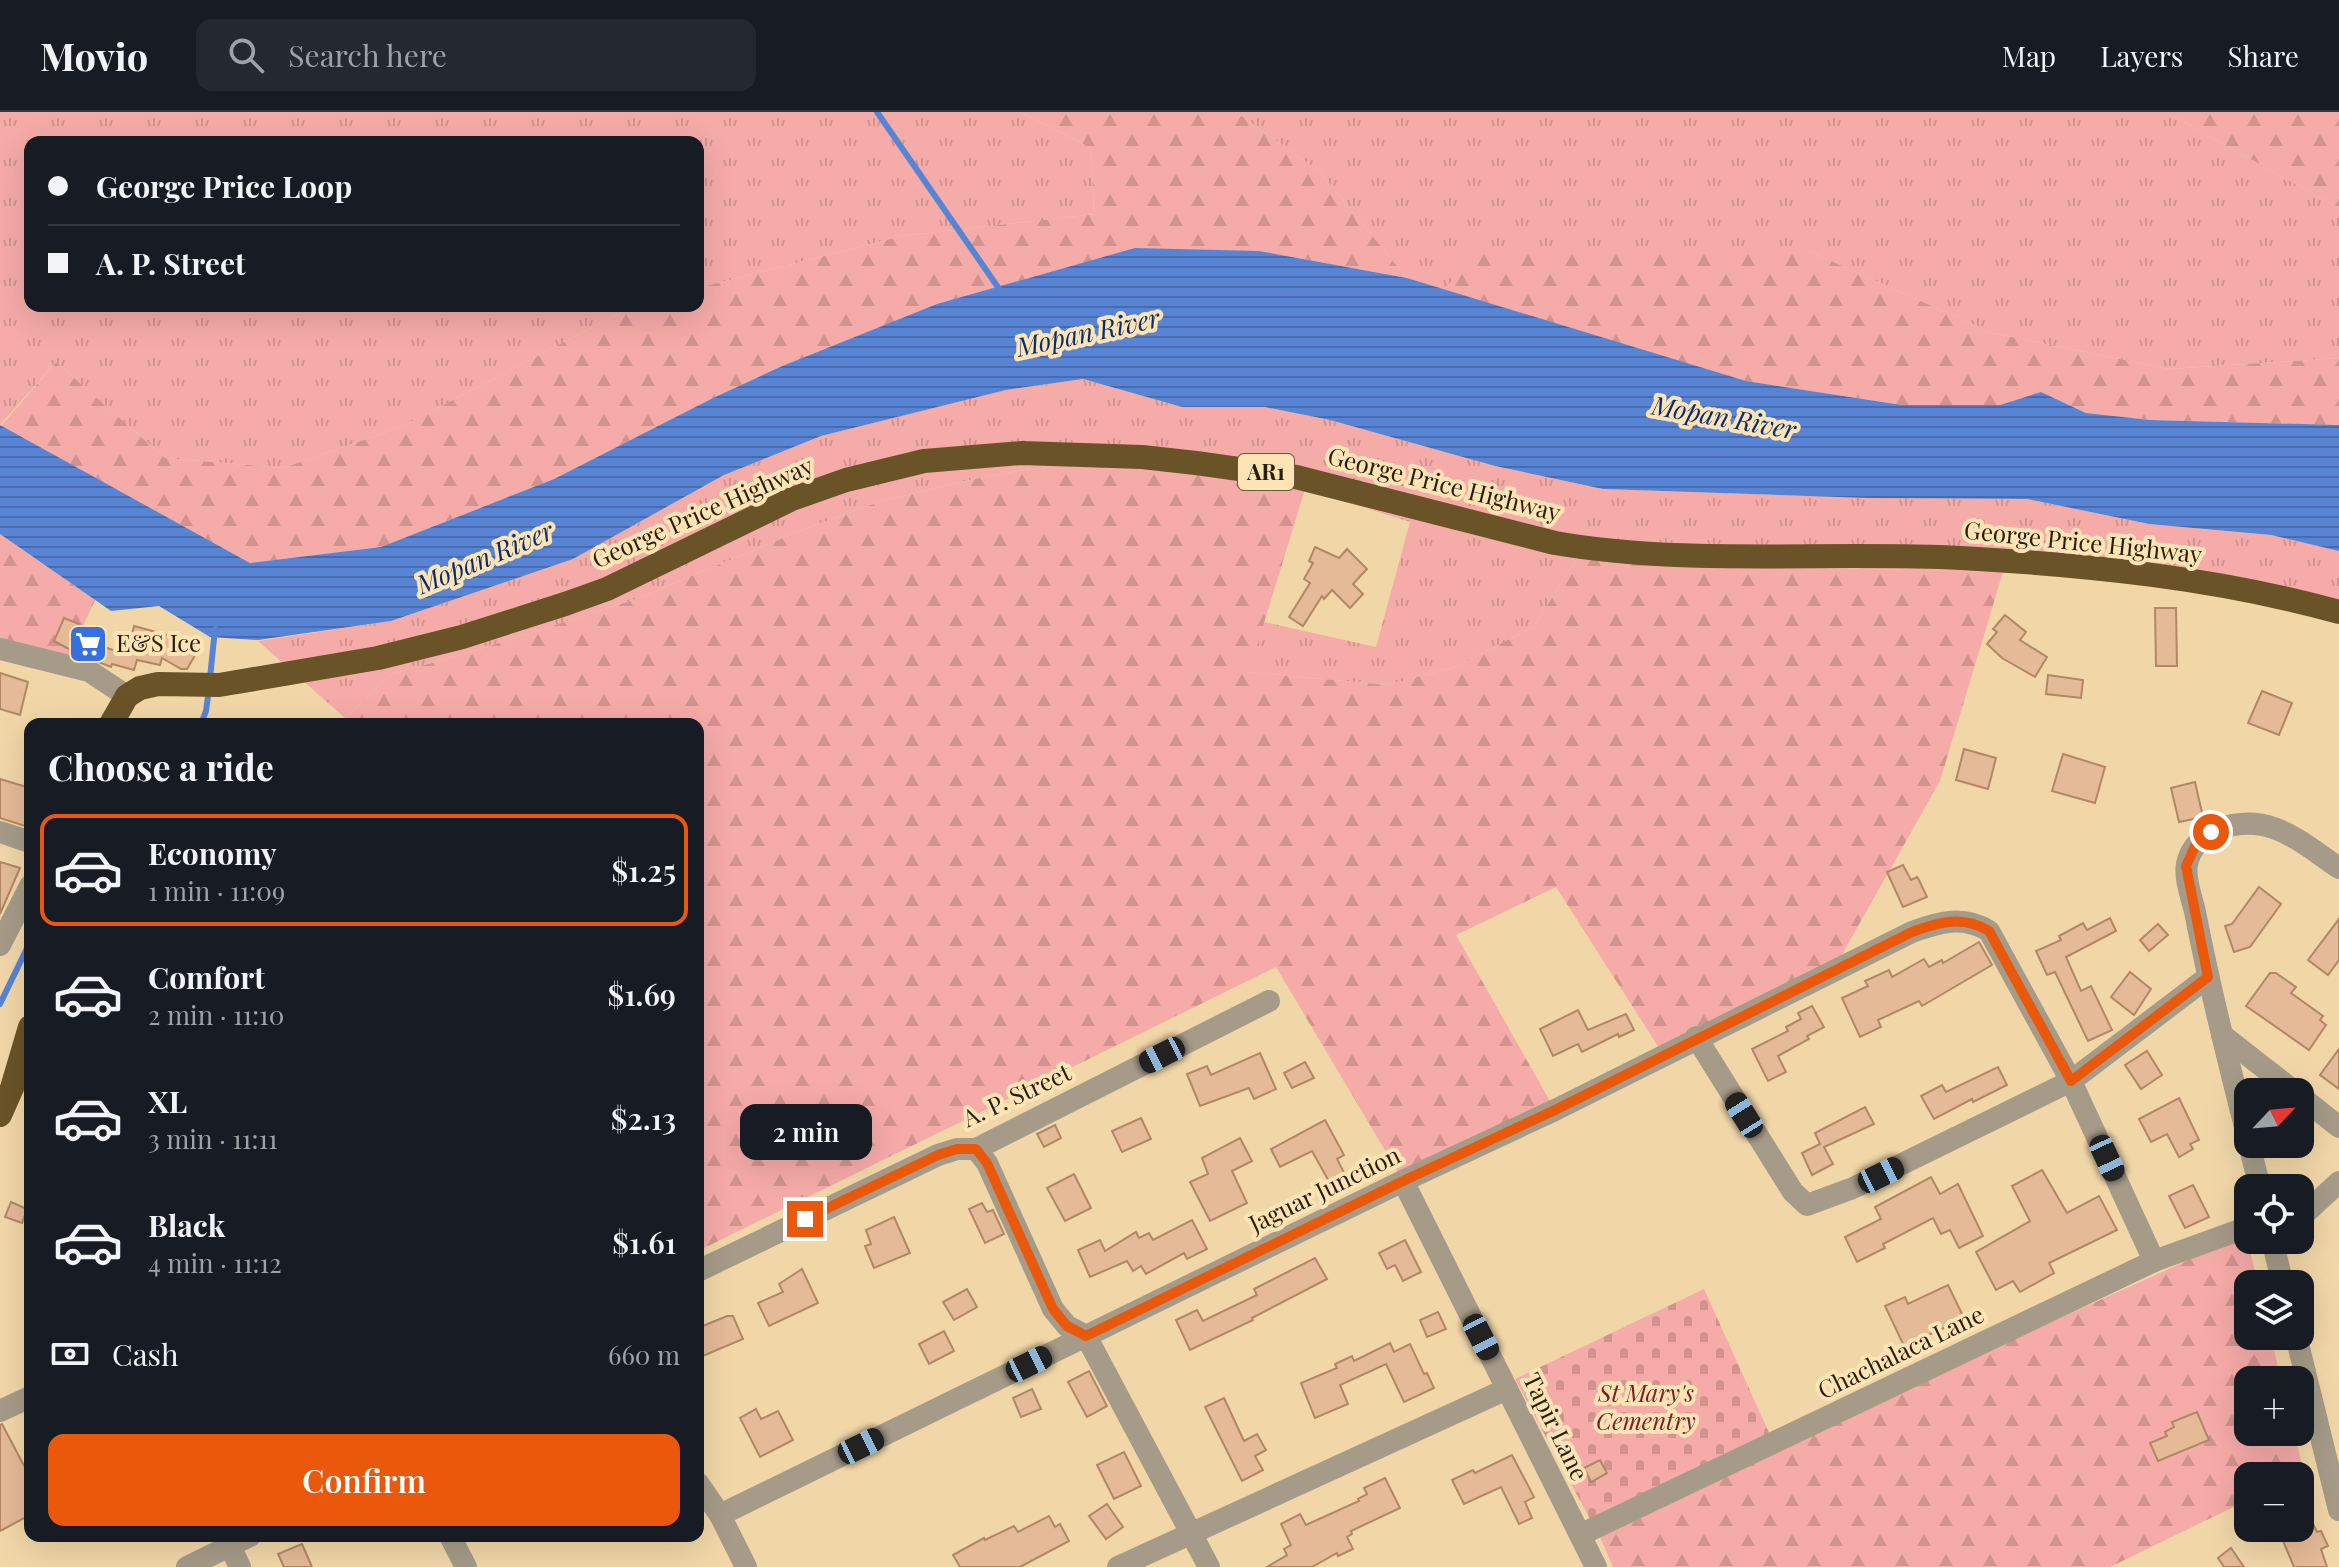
<!DOCTYPE html>
<html lang="en">
<head>
<meta charset="utf-8">
<style>
  :root { --surface:#171b24; --page:#242831; --text:#f1f3f6; --muted:#9ea1a6; --line:#363941; --accent:#ea580c }
  body { margin:0; font-family:"Playfair Display",serif; background:var(--page); color:var(--text); height:100vh; display:flex; flex-direction:column; font-size:30px; white-space:nowrap }
  * { box-sizing:border-box; margin:0 }
  p { font-size:26px; color:var(--muted) }
  .icon { flex:none; width:44px; height:44px; fill:none; stroke:currentColor; stroke-width:2; stroke-linecap:round; stroke-linejoin:round }
  .map { position:relative; flex:1; overflow:hidden }
  .side { position:absolute; left:24px; top:606px; width:680px; height:824px; display:flex; flex-direction:column; background:var(--surface); border-radius:16px; box-shadow:0 8px 32px #0002 }
  .side>* { flex:none }
  .banner { position:absolute; left:24px; top:24px; width:680px; height:176px; border-radius:16px; box-shadow:0 8px 32px #0002; display:grid; align-content:center; height:176px; padding:0 24px; background:var(--surface) }
  .needle { width:52px; rotate:64deg }
  .buttons { position:absolute; left:2234px; top:966px; display:grid; gap:16px }
  .buttons a { display:grid; place-items:center; width:80px; height:80px; border-radius:16px; background:var(--surface); box-shadow:0 8px 32px #0002; font-size:40px }
  .end { position:absolute; width:36px; height:36px; margin:-18px; border:10px solid #ea580c; background:#fff; box-shadow:0 0 0 4px #fff }
  .from { border-radius:50% }
  .bubble { position:absolute; height:56px; border-radius:16px; background:var(--surface); box-shadow:0 8px 32px #0002; font-size:26px; font-weight:600; line-height:56px; text-align:center }
  .car { position:absolute; width:24px; height:48px; margin:-24px -12px; border-radius:10px; box-shadow:0 0 6px 2px #0007; background:linear-gradient(#222 24%,#8ab4d8 0 40%,#222 0 76%,#8ab4d8 0 86%,#222 0) }
  .banner b { display:flex; align-items:center; gap:28px; height:76px; font-size:30px }
  .banner b+b { border-top:2px solid var(--line) }
  .banner i { width:20px; height:20px; background:var(--text) }
  ul { padding:0; list-style:none }
  li { display:flex; align-items:center; gap:24px; height:112px; margin:0 16px 12px; padding:0 8px; border:4px solid transparent; border-radius:16px }
  li div { flex:1 }
  li b { display:block; font-size:30px }
  li em { font-style:normal; font-weight:600 }
  li.active { border-color:var(--accent) }
  li>.icon { width:72px; height:72px; stroke-width:1.5 }
  h2 { padding:0 24px; font-size:36px; line-height:96px }
  .pay { display:flex; align-items:center; gap:20px; height:88px; padding:0 24px; font-size:30px }
  .pay p { margin-inline-start:auto }
  .button { display:flex; gap:16px; margin-top:auto; padding:16px 24px }
  .button a { flex:1; height:92px; border-radius:16px; background:var(--accent); color:#fff; font-size:32px; font-weight:600; line-height:92px; text-align:center }
  header { display:flex; align-items:center; gap:48px; box-sizing:border-box; height:112px; padding:0 40px; background:var(--surface); border-bottom:2px solid var(--line) }
  header strong { font-size:38px }
  nav { display:flex; gap:44px; margin-inline-start:auto; font-size:28px }
  .search { width:560px; height:72px; background:var(--page); display:flex; align-items:center; gap:20px; box-sizing:border-box; padding:0 28px; border-radius:16px; color:var(--muted); font-size:30px }
  .map>svg:first-child { display:block }
  .grass { fill:url(#grass-tufts) }
  .forest { fill:url(#forest-firs) }
  .cemetery { fill:url(#cemetery-stones) }
  .water { fill:url(#water-rules) }
  .lines { fill:none; stroke-linecap:round; stroke-linejoin:round }
  .stream { stroke:#5884d5; stroke-width:6 }
  .building { fill:#e4ba97; stroke:#b08866; stroke-width:2 }
  .minor { stroke:#a69b88; stroke-width:22 }
  .highway { stroke:#6a5327; stroke-width:24 }
  .route { stroke:#ea580c; stroke-width:10 }
  .labels { text-anchor:middle; stroke-width:8; stroke-linejoin:round; paint-order:stroke }
  .shield { fill:#fee4b5; stroke:#68593f; stroke-width:2 }
  .shield-label { font-size:22px; font-weight:bold; fill:#281e0c }
  .street-label { font-size:24px; fill:#281e0c; stroke:#fee4b5 }
  .poi-label { font-size:24px; fill:#281e0c; stroke:#fee4b5; text-anchor:start }
  .park-label { font-size:24px; font-style:italic; fill:#7c1c24; stroke:#fee4b5 }
  .water-label { font-size:26px; font-style:italic; fill:#072c74; stroke:#fee4b5 }
</style>
</head>
<body>
<header>
<strong>Movio</strong>
<div class="search"><svg class="icon" aria-label="search" viewBox="0 0 24 24"><circle cx="10" cy="10" r="6"/><path d="M15 15l6 6"/></svg>Search here</div>
<nav><a>Map</a><a>Layers</a><a>Share</a></nav>
</header>
<div class="map">
<svg width="2339" height="1455" viewBox="0 0 2339 1455">
  <defs>
    <pattern id="grass-tufts" width="24" height="20" patternUnits="userSpaceOnUse" patternTransform="scale(2)"><rect width="24" height="20" fill="#f5aba8"/><path d="M3 7l-1-3M5 7V3M7 7l1-3M15 17l-1-3M17 17v-4M19 17l1-3" fill="none" stroke="#d2938f"/></pattern>
    <pattern id="forest-firs" width="22" height="20" patternUnits="userSpaceOnUse" patternTransform="scale(2)"><rect width="22" height="20" fill="#f5aba8"/><path d="M5 1l3.5 6h-7zM16 11l3.5 6h-7z" fill="#d2938f"/></pattern>
    <pattern id="cemetery-stones" width="16" height="16" patternUnits="userSpaceOnUse" patternTransform="scale(2)"><rect width="16" height="16" fill="#f5aba8"/><path d="M2 7V4a2 2 0 0 1 4 0v3zM10 15v-3a2 2 0 0 1 4 0v3z" fill="#d2938f"/></pattern>
    <pattern id="water-rules" width="6" height="5" patternUnits="userSpaceOnUse" patternTransform="scale(2)"><rect width="6" height="5" fill="#5884d5"/><path d="M0 2.5h6" fill="none" stroke="#496bab"/></pattern>
  </defs>
  <rect width="100%" height="100%" fill="#f1d7a8"/>
  <g class="grass">
    <polygon points="0,0 1021,0 1091,36 1094,102 902,124 698,176 698,30 30,30 30,194 633,194 401,315 283,356 165,346 56,250 0,313"/>
    <polygon points="1236,0 2166,0 2339,96 2339,246 2169,257 1992,221 1809,139 1475,139 1445,178 1407,166 1320,60"/>
    <polygon points="1083,267 1182,295 1265,295 1330,308 1495,354 1603,377 1868,386 2027,387 2149,412 2271,423 2339,439 2339,508 2192,475 2003,460 1643,452 1578,445 1534,514 1458,554 1387,573 1248,560 1264,510 1376,535 1410,410 1305,377 1052,353 974,367 882,389 815,413 633,488 467,541 392,562 345,606 258,529 391,509 573,447 724,363 821,324 1006,278"/>
  </g>
  <g class="forest">
    <polygon points="1021,0 1236,0 1320,60 1407,166 1259,139 780,255 713,286 554,367 381,435 250,451 1,314 56,250 165,346 283,356 401,315 633,194 698,194 698,176 902,124 1094,102 1091,36"/>
    <polygon points="2166,0 2339,0 2339,96"/>
    <polygon points="1622,138 1809,139 1992,221 2169,257 2339,246 2339,313 2150,308 2086,301 2041,280 2000,293 1902,293 1745,269 1445,178 1474,139"/>
    <polygon points="1129,351 1305,377 1249,560 1387,573 1458,554 1534,514 1578,445 1643,452 2003,460 1940,669 1840,846 1661,939 1556,775 1456,823 1551,991 1402,1067 1276,855 698,1139 698,612 357,612 345,606 392,562 467,541 633,488 815,413 882,389 974,367 1052,353"/>
    <polygon points="0,422 95,488 69,545 0,526"/>
    <polygon points="2246,1122 2258,1172 2248,1172 2248,1224 2271,1224 2281,1268 2248,1268 2248,1320 2294,1320 2304,1361 2298,1364 2248,1364 2248,1388 2110,1455 1613,1455 1596,1416"/>
  </g>
  <polygon class="cemetery" points="1704,1177 1771,1325 1592,1411 1515,1267"/>
  <polygon class="water" points="1135,136 1259,139 1407,166 1746,269 1902,293 2000,293 2041,280 2086,301 2150,308 2339,313 2339,439 2271,423 2149,412 2027,387 1868,386 1603,377 1495,354 1330,308 1265,295 1182,295 1083,267 1006,278 821,324 724,363 573,447 391,509 258,528 210,525 159,494 111,499 0,422 0,313 250,451 381,435 554,367 713,286 780,255 937,192"/>
  <g class="lines">
    <g class="stream">
      <polyline points="877,0 1002,181"/>
      <polyline points="210,566 215,517"/>
      <polyline points="201,612 206,599 209,577"/>
      <polyline points="0,892 30,830"/>
    </g>
  </g>
  <g class="building">
    <polygon points="1315,435 1339,446 1347,437 1367,457 1353,472 1363,482 1350,496 1332,478 1324,487 1322,484 1303,514 1289,505 1310,471 1304,467 1313,451 1309,449"/>
    <polygon points="2155,496 2176,496 2177,554 2156,554"/>
    <polygon points="2005,503 2026,520 2020,528 2047,545 2035,565 2002,546 1987,532 1997,520 1993,517"/>
    <polygon points="64,506 79,512 77,516 98,522 96,532 127,543 134,514 167,523 197,540 187,557 181,557 162,546 160,553 137,548 134,558 112,552 111,555 78,542 54,529"/>
    <polygon points="0,561 28,570 20,603 0,597"/>
    <polygon points="2048,563 2083,568 2081,586 2046,582"/>
    <polygon points="2262,579 2292,591 2279,623 2248,611"/>
    <polygon points="1964,637 1996,646 1988,677 1956,668"/>
    <polygon points="2063,642 2105,655 2095,691 2052,679"/>
    <polygon points="0,667 30,676 28,715 0,706"/>
    <polygon points="2195,670 2203,705 2179,710 2171,676"/>
    <polygon points="0,750 20,756 0,802"/>
    <polygon points="1903,753 1911,768 1917,765 1919,768 1927,785 1903,795 1887,760"/>
    <polygon points="2259,775 2281,792 2250,835 2234,840 2225,814 2232,812"/>
    <polygon points="2110,806 2116,819 2066,845 2081,879 2091,874 2112,918 2088,929 2055,860 2047,863 2036,839 2061,828 2059,824 2083,811 2087,818"/>
    <polygon points="2339,807 2339,848 2328,863 2308,848"/>
    <polygon points="2158,812 2168,823 2149,839 2140,828"/>
    <polygon points="1979,830 1992,853 1922,894 1919,889 1878,908 1881,915 1860,925 1842,886 1868,874 1865,869 1889,858 1892,865 1924,847 1929,855 1942,848 1943,851"/>
    <polygon points="2130,860 2151,877 2134,903 2111,885"/>
    <polygon points="2270,861 2276,861 2296,875 2291,881 2323,904 2320,908 2326,913 2309,938 2246,894"/>
    <polygon points="1812,894 1824,915 1807,924 1809,927 1778,944 1786,960 1768,969 1752,937 1788,919 1786,915 1801,907 1798,901"/>
    <polygon points="1578,898 1588,918 1626,902 1634,918 1619,925 1618,922 1582,940 1578,932 1553,944 1540,917"/>
    <polygon points="2339,937 2339,977 2320,963"/>
    <polygon points="2147,939 2162,963 2141,977 2125,953"/>
    <polygon points="1260,941 1276,977 1254,987 1249,976 1200,994 1187,962 1207,954 1211,963"/>
    <polygon points="1305,950 1314,966 1292,976 1284,961"/>
    <polygon points="1998,955 2007,973 1973,990 1972,987 1934,1007 1921,984 1942,973 1946,980"/>
    <polygon points="2179,986 2199,1028 2190,1032 2193,1037 2179,1045 2167,1022 2151,1030 2139,1007"/>
    <polygon points="1865,995 1874,1012 1824,1035 1833,1052 1812,1063 1802,1041 1820,1032 1815,1021"/>
    <polygon points="1141,1006 1151,1027 1122,1040 1112,1019"/>
    <polygon points="1325,1008 1344,1043 1337,1047 1351,1074 1336,1082 1312,1039 1280,1055 1271,1037"/>
    <polygon points="1055,1013 1061,1026 1044,1035 1037,1022"/>
    <polygon points="1240,1026 1252,1049 1232,1059 1247,1091 1210,1109 1190,1070 1208,1062 1202,1046"/>
    <polygon points="2042,1058 2067,1101 2099,1084 2117,1118 2049,1151 2054,1161 2020,1180 2013,1169 1996,1178 1976,1140 2030,1109 2012,1074"/>
    <polygon points="1074,1062 1091,1096 1065,1109 1047,1076"/>
    <polygon points="1931,1065 1940,1082 1958,1072 1983,1124 1959,1136 1950,1118 1941,1122 1933,1106 1883,1132 1885,1136 1857,1150 1845,1125 1881,1107 1875,1095"/>
    <polygon points="2193,1073 2209,1105 2185,1116 2169,1084"/>
    <polygon points="11,1090 27,1097 22,1111 5,1105"/>
    <polygon points="982,1091 987,1100 993,1098 1004,1122 985,1131 969,1097"/>
    <polygon points="894,1105 910,1141 874,1156 865,1134 871,1132 866,1118"/>
    <polygon points="1192,1108 1207,1137 1187,1147 1184,1141 1146,1162 1141,1154 1133,1159 1127,1149 1090,1165 1078,1138 1100,1128 1105,1139 1136,1120 1139,1126 1149,1121 1153,1128"/>
    <polygon points="1405,1128 1421,1160 1403,1169 1395,1153 1387,1157 1379,1141"/>
    <polygon points="1315,1146 1327,1167 1252,1206 1253,1208 1190,1238 1176,1208 1197,1198 1203,1209 1257,1183 1254,1177"/>
    <polygon points="802,1157 818,1191 769,1214 758,1191 783,1180 779,1172"/>
    <polygon points="1948,1173 1963,1204 1952,1209 1953,1212 1904,1234 1885,1194 1905,1185 1908,1192"/>
    <polygon points="967,1177 977,1195 954,1208 943,1190"/>
    <polygon points="1438,1200 1446,1217 1427,1225 1420,1208"/>
    <polygon points="727,1204 733,1204 743,1227 698,1246 698,1216"/>
    <polygon points="944,1219 954,1239 929,1252 919,1232"/>
    <polygon points="1390,1231 1394,1240 1410,1232 1424,1262 1427,1261 1434,1276 1404,1290 1386,1252 1340,1273 1348,1292 1315,1306 1301,1271 1337,1256 1335,1252 1352,1244 1354,1249"/>
    <polygon points="1089,1259 1107,1294 1087,1305 1068,1270"/>
    <polygon points="1032,1277 1041,1297 1021,1305 1013,1286"/>
    <polygon points="1224,1286 1244,1329 1257,1322 1266,1338 1255,1344 1263,1358 1242,1369 1205,1295"/>
    <polygon points="756,1297 761,1307 778,1299 793,1328 760,1345 740,1306"/>
    <polygon points="2197,1300 2209,1328 2158,1349 2150,1331 2167,1324 2165,1320 2174,1315 2172,1310"/>
    <polygon points="2,1312 30,1365 30,1403 0,1419 0,1313"/>
    <polygon points="1124,1340 1141,1374 1114,1387 1097,1353"/>
    <polygon points="1512,1343 1534,1385 1525,1390 1532,1406 1519,1412 1501,1375 1464,1392 1452,1368 1473,1358 1475,1361"/>
    <polygon points="1600,1348 1607,1361 1591,1370 1584,1356"/>
    <polygon points="1385,1366 1400,1396 1351,1419 1352,1422 1347,1425 1353,1437 1338,1444 1337,1441 1312,1455 1267,1455 1287,1443 1284,1437 1291,1433 1281,1412 1300,1402 1306,1413 1359,1389 1358,1387 1367,1382 1364,1376"/>
    <polygon points="2300,1384 2317,1420 2321,1419 2328,1434 2321,1437 2327,1455 2294,1455 2283,1429 2300,1421"/>
    <polygon points="1107,1392 1123,1415 1106,1427 1089,1404"/>
    <polygon points="1049,1404 1055,1415 1060,1412 1069,1429 1020,1455 960,1455 953,1443 984,1426 985,1428 1014,1414 1018,1420"/>
    <polygon points="302,1432 312,1455 284,1455 278,1442"/>
    <polygon points="2231,1436 2244,1455 2224,1455 2218,1446"/>
  </g>
  <g class="lines">
    <g class="minor">
      <polyline points="0,537 89,559 127,584"/>
      <polyline points="0,720 30,730"/>
      <polyline points="0,833 30,774"/>
      <polyline points="2222,923 2295,980"/>
      <polyline points="1696,925 1793,1080 1807,1093 1853,1076 2071,969 2208,865"/>
      <polyline points="2300,984 2339,1015"/>
      <path d="M2248,1027C2229,952 2210,877 2195,800C2192,787 2184,765 2187,752C2190,736 2203,723 2218,717C2269,699 2299,729 2339,756"/>
      <polyline points="2249,1032 2260,1076"/>
      <polyline points="976,1037 987,1051 1053,1197 1067,1214 1086,1224 1209,1455"/>
      <polyline points="1403,1069 1596,1455"/>
      <polyline points="2300,1106 2339,1070"/>
      <polyline points="2272,1128 2283,1172"/>
      <polyline points="698,1159 938,1043 957,1037 976,1037 1269,889"/>
      <polyline points="2296,1224 2339,1398"/>
      <polyline points="0,1299 30,1285"/>
      <polyline points="698,1371 720,1403 746,1455"/>
      <path d="M720,1403L1403,1069L1555,998L1912,820C1939,810 1963,803 1989,819L2071,969L2154,1149"/>
      <polyline points="1580,1423 2154,1149 2248,1115"/>
      <polyline points="450,1424 466,1455"/>
      <polyline points="230,1434 240,1455"/>
      <polyline points="187,1455 250,1424"/>
      <polyline points="1118,1455 1507,1277"/>
    </g>
    <g class="highway">
      <path d="M111,612L127,584L140,576L158,572L219,573L378,546L462,525L565,492L607,477L792,387L846,368L924,349L1022,341L1142,345L1196,351L1296,365L1555,431C1689,454 1825,439 1961,446C2088,453 2217,466 2339,500"/>
      <polyline points="0,1003 12,976 30,915"/>
    </g>
  </g>
  <g class="lines">
    <path class="route" d="M805,1107L938,1043L957,1037H976L987,1051L1053,1197L1067,1214L1086,1224L1403,1069L1555,998L1912,820C1939,810 1963,803 1989,819L2071,969L2208,865L2186,754L2196,732L2211,720"/>
  </g>
  <defs>
    <symbol id="supermarket-square" viewBox="-11 -11 22 22"><rect x="-9" y="-9" width="18" height="18" rx="4" fill="#3671df" stroke="#fee4b5"/><path d="M-6-5.5h2.5l.6 2H6L4.5 2H-2.5L-4.4-4H-6ZM-1.5 3.2a1.3 1.3 0 1 0 .1 0ZM3 3.2a1.3 1.3 0 1 0 .1 0Z" fill="#fff"/></symbol>
  </defs>
  <g fill-rule="evenodd">
    <use href="#supermarket-square" x="66" y="510" width="44" height="44"/>
  </g>
  <g class="labels">
    <rect class="shield" x="1238" y="342" width="56" height="36" rx="6"/>
    <g class="shield-label">
      <text x="1266" y="368">AR1</text>
    </g>
    <g class="street-label">
      <text transform="translate(1444 373) rotate(14)" y="8">George Price Highway</text>
      <text transform="translate(703 401) rotate(-24)" y="8">George Price Highway</text>
      <text transform="translate(2083 431) rotate(6)" y="8">George Price Highway</text>
      <text transform="translate(1017 984) rotate(-25)" y="8">A. P. Street</text>
      <text transform="translate(1325 1078) rotate(-26)" y="8">Jaguar Junction</text>
      <text transform="translate(1901 1241) rotate(-26)" y="8">Chachalaca Lane</text>
      <text transform="translate(1555 1315) rotate(64)" y="8">Tapir Lane</text>
    </g>
    <g class="poi-label">
      <text x="116" y="540">E&amp;S Ice</text>
    </g>
    <g class="park-label">
      <text x="1646" y="1290">St Mary's<tspan x="1646" dy="28">Cementry</tspan></text>
    </g>
    <g class="water-label">
      <text transform="translate(1088 221) rotate(-12)" y="9">Mopan River</text>
      <text transform="translate(1724 306) rotate(10)" y="9">Mopan River</text>
      <text transform="translate(485 446) rotate(-23)" y="9">Mopan River</text>
    </g>
  </g>
</svg>
<div class="buttons">
<a><svg class="needle" viewBox="-14 -14 28 28"><path d="M0-13l5 13h-10z" fill="#e53935"/><path d="M0 13l5-13h-10z" fill="#9ea1a6"/></svg></a>
<a><svg class="icon" aria-label="locate" viewBox="0 0 24 24"><circle cx="12" cy="12" r="6"/><path d="M12 2v4M12 18v4M2 12h4M18 12h4"/></svg></a>
<a><svg class="icon" aria-label="layers" viewBox="0 0 24 24"><path d="M12 4l9 5-9 5-9-5zM3 14l9 5 9-5"/></svg></a>
<a>+</a>
<a>−</a>
</div>
<i class="end from" style="left:2211px;top:720px"></i>
<i class="end" style="left:805px;top:1107px"></i>
<div class="bubble" style="left:740px;top:992px;width:132px">2 min</div>
<i class="car" style="left:1162px;top:943px;rotate:243deg"></i>
<i class="car" style="left:1744px;top:1003px;rotate:328deg"></i>
<i class="car" style="left:2107px;top:1046px;rotate:155deg"></i>
<i class="car" style="left:1881px;top:1063px;rotate:64deg"></i>
<i class="car" style="left:1481px;top:1225px;rotate:153deg"></i>
<i class="car" style="left:1029px;top:1252px;rotate:64deg"></i>
<i class="car" style="left:861px;top:1334px;rotate:64deg"></i>
<div class="banner">
<b><i class="from"></i>George Price Loop</b>
<b><i></i>A. P. Street</b>
</div>
<section class="side">
<h2>Choose a ride</h2>
<ul>
<li class="active"><svg class="icon" aria-label="car" viewBox="0 0 24 24"><path d="M5 17H2v-5l4-1 3-4h7l3 4 3 1v5h-3M9 17h6M6 11h13"/><circle cx="7" cy="17" r="2"/><circle cx="17" cy="17" r="2"/></svg><div><b>Economy</b><p>1 min · 11:09</p></div><em>$1.25</em></li>
<li><svg class="icon" aria-label="car" viewBox="0 0 24 24"><path d="M5 17H2v-5l4-1 3-4h7l3 4 3 1v5h-3M9 17h6M6 11h13"/><circle cx="7" cy="17" r="2"/><circle cx="17" cy="17" r="2"/></svg><div><b>Comfort</b><p>2 min · 11:10</p></div><em>$1.69</em></li>
<li><svg class="icon" aria-label="car" viewBox="0 0 24 24"><path d="M5 17H2v-5l4-1 3-4h7l3 4 3 1v5h-3M9 17h6M6 11h13"/><circle cx="7" cy="17" r="2"/><circle cx="17" cy="17" r="2"/></svg><div><b>XL</b><p>3 min · 11:11</p></div><em>$2.13</em></li>
<li><svg class="icon" aria-label="car" viewBox="0 0 24 24"><path d="M5 17H2v-5l4-1 3-4h7l3 4 3 1v5h-3M9 17h6M6 11h13"/><circle cx="7" cy="17" r="2"/><circle cx="17" cy="17" r="2"/></svg><div><b>Black</b><p>4 min · 11:12</p></div><em>$1.61</em></li>
</ul>
<div class="pay"><svg class="icon" aria-label="cash" viewBox="0 0 24 24"><path d="M3 7h18v10H3z"/><circle cx="12" cy="12" r="2"/></svg>Cash<p>660 m</p></div>
<div class="button"><a>Confirm</a></div>
</section>
</div>
</body>
</html>
